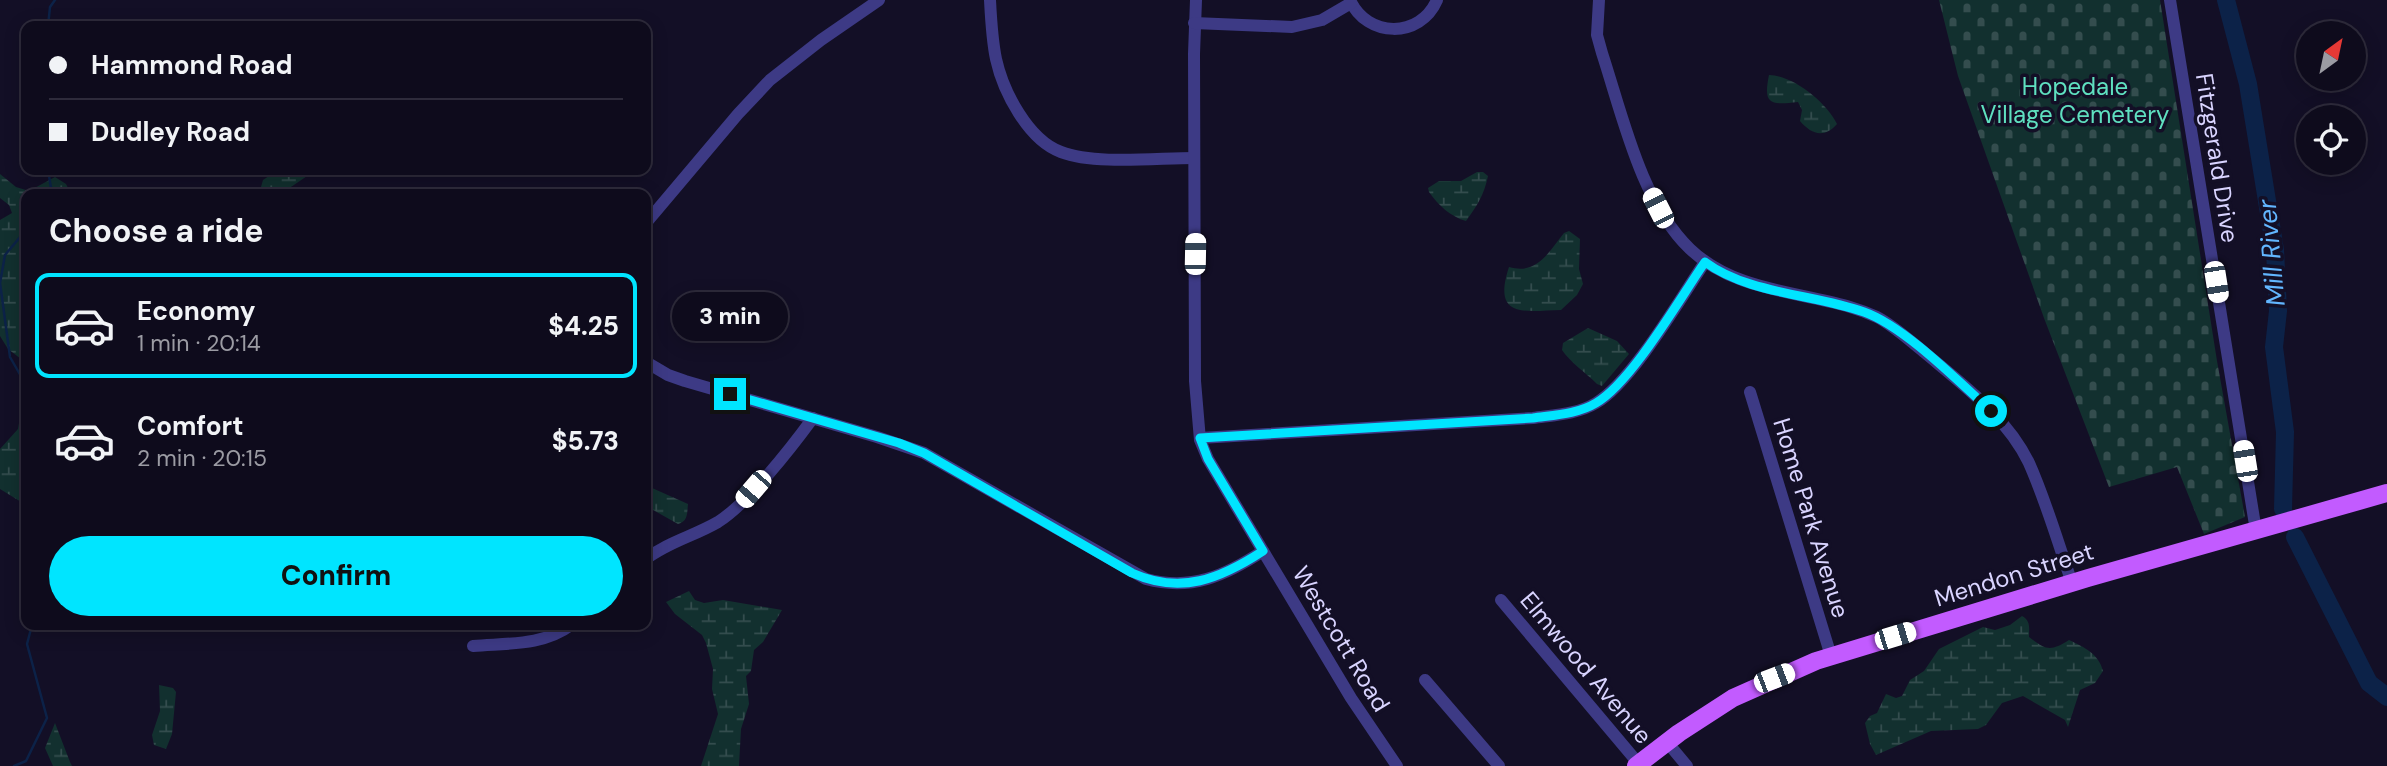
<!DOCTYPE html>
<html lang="en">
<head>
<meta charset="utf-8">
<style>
  :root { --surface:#0e0b1c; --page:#171425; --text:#f1f3f6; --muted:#9b9ba3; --line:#2e2b3b; --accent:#00e5ff }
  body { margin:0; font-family:"DM Sans",sans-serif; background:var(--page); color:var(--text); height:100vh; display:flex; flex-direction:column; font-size:26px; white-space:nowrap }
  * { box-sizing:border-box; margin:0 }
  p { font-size:23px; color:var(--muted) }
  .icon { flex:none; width:38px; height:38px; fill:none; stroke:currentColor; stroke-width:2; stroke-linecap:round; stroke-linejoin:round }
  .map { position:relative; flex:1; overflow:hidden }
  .details { position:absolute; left:21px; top:189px; width:630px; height:441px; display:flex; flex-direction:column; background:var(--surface); border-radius:14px; box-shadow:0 4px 18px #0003,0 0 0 2px var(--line) }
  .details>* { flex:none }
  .hud { position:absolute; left:21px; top:21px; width:630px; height:154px; border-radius:14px; box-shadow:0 4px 18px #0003,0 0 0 2px var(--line); display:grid; align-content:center; height:154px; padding:0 28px; background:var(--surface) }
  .needle { width:46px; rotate:33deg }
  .buttons { position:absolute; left:2296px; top:21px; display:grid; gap:14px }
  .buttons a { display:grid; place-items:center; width:70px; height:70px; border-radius:50%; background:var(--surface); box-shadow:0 4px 18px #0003,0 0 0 2px var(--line); font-size:35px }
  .end { position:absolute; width:32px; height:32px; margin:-16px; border:9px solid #00e5ff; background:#111; box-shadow:0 0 0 4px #111 }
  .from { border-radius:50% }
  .bubble { position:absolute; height:49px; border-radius:24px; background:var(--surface); box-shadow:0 4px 18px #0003,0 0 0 2px var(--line); font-size:23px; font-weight:800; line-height:49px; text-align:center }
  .car { position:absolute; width:21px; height:42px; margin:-21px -10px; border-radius:9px; box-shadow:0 0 5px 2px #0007; background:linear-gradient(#fff 24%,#345 0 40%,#fff 0 76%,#345 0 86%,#fff 0) }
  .hud b { display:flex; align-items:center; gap:24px; height:66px; font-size:26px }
  .hud b+b { border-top:2px solid var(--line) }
  .hud i { width:18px; height:18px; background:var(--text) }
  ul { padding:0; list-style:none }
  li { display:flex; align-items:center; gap:21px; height:105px; margin:0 14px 10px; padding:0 14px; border:4px solid transparent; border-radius:14px }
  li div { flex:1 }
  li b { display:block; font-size:26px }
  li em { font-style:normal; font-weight:800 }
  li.current { border-color:var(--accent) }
  li>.icon { width:63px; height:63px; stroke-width:1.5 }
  h2 { padding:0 28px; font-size:32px; line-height:84px }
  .button { display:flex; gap:14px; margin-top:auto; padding:14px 28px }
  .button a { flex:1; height:80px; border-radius:42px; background:var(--accent); color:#111; font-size:28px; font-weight:800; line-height:80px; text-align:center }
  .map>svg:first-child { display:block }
  .wetland { fill:url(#wetland-marsh) }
  .cemetery { fill:url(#cemetery-stones) }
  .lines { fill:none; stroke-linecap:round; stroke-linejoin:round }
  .stream { stroke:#0c2248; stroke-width:2.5 }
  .river { stroke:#0c2248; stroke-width:18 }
  .minor { stroke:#3d3a85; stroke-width:12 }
  .primary { stroke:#c25bff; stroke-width:18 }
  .route { stroke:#00e5ff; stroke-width:9 }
  .labels { text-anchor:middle; stroke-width:7; stroke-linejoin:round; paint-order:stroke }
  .park-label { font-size:24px; fill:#5fe0c0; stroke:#130f26 }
  .street-label { font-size:24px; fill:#d9d4ff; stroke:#130f26 }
  .water-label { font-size:26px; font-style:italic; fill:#62b6ff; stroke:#130f26 }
</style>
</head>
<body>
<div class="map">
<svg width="2387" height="766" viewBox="0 0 2387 766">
  <defs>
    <pattern id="wetland-marsh" width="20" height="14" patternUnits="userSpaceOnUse" patternTransform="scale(1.75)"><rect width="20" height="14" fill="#12302f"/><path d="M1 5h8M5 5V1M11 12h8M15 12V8" fill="none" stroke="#344d4e"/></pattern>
    <pattern id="cemetery-stones" width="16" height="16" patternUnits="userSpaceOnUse" patternTransform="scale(1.75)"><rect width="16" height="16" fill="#12302f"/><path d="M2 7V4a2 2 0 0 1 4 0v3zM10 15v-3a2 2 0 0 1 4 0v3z" fill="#344d4e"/></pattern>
  </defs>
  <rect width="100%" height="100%" fill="#130f26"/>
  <g class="wetland">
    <path d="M1769,75C1794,76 1826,102 1837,124C1824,139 1811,134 1800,121L1802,110L1798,102C1770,105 1763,105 1769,75Z"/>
    <polygon points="278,170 316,170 282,193 271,194 261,187 263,180"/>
    <path d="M1477,172H1483L1488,176C1484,195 1477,206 1466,221C1451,217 1438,205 1429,192L1428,188L1439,181H1461Z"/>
    <polygon points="0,174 16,187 29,191 55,177 66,184 71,194 26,194 25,362 8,349 0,336 0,220 12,213 9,205 0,198"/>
    <path d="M1569,231L1580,239L1579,269L1583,284L1577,295L1561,310C1524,311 1492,319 1509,267C1537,275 1548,253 1564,233Z"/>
    <path d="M1588,328L1617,341L1629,354L1602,386L1597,384C1586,373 1570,362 1562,350L1563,343Z"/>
    <polygon points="26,400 26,505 0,489 0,449 18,429 22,405"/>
    <path d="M652,488L688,504C687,514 688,521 678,524L646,506V490Z"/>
    <polygon points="689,591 695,600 704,603 723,600 782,610 763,642 754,650 751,671 746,676 749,704 741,729 739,766 701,766 718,714 712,689 713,669 706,643 702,635 675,614 666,602"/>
    <path d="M2022,616C2031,621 2029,628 2029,637C2046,650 2050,652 2069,640C2084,647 2099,654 2103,671L2095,683L2080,690L2068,727L2065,720L2023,696L2002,703L1986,725L1978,729L1931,731L1876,755L1870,744L1865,723L1870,716L1877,713L1886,694L1896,698L1902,696L1910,680L1924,671L1939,649L1983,627L1995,630L2010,625Z"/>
    <polygon points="159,685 173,688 176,692 172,734 166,749 154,745 152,735 160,711"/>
    <polygon points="55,723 70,762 72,766 53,766 45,748"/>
  </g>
  <polygon class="cemetery" points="1939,0 2160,0 2217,361 2245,517 2204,534 2177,467 2109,487 2044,318 1958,76"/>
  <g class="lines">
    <g class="stream">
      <polyline points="48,26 50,7 55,0"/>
      <polyline points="48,170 52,194"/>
      <polyline points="26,230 5,255 0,283 10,357 26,385"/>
      <polyline points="14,766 26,761 47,718 27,644 32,625"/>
    </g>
    <g class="river">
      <polyline points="2226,0 2248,84 2275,250 2278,311 2274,347 2285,432 2283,509"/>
      <polyline points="2295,537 2369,683 2387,697"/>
    </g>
    <g class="minor">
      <path d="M990,0C991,19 992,40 996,59C1003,91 1028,140 1061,152C1095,165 1156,158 1194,158"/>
      <polyline points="1196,0 1194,54 1195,381 1200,440 1208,459 1351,698 1397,766"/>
      <path d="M1350,0C1367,38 1420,39 1437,0"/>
      <path d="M1599,0L1597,35L1602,53C1623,117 1641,202 1690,249C1733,290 1794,291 1847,306C1857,309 1868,313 1877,317C1894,326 1909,340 1924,352C1962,384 2007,417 2029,463C2046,501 2058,543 2072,583"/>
      <polyline points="2170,0 2256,531"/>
      <polyline points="1194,23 1292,27 1322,20 1351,3"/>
      <polyline points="646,223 738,114 770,80 821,40 879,0"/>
      <path d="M646,362L668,375L685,381L877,437L924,453L1146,579C1191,591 1225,576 1263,551"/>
      <polyline points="1750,392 1831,656"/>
      <path d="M1200,438L1533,418C1554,415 1578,414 1596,403C1632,382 1680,299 1705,262"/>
      <path d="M646,559C668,542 694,536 718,522C748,503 791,448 813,418"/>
      <polyline points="1501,600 1639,764"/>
      <path d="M473,646C507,643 543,646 571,625"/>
      <polyline points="1425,680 1499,766"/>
      <polyline points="1667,742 1687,766"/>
    </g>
    <polyline class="primary" points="1636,766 1679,733 1733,698 1816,661 2088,578 2387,493"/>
  </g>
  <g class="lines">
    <path class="route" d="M730,394L899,443L924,453L1132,573C1181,595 1220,579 1263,551L1208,459L1200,438L1533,418C1554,415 1578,414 1596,403C1632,382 1680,298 1705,262C1748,294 1814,294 1864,312C1904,326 1959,382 1991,411"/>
  </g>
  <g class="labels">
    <g class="park-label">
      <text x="2075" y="95">Hopedale<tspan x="2075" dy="28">Village Cemetery</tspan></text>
    </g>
    <g class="street-label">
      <text transform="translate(2217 158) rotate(81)" y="8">Fitzgerald Drive</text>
      <text transform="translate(1811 518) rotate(73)" y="8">Home Park Avenue</text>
      <text transform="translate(2014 575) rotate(-17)" y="8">Mendon Street</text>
      <text transform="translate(1341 639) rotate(59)" y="8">Westcott Road</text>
      <text transform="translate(1586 668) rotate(50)" y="8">Elmwood Avenue</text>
    </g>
    <g class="water-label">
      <text transform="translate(2271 253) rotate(-95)" y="9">Mill River</text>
    </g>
  </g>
</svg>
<div class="buttons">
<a><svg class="needle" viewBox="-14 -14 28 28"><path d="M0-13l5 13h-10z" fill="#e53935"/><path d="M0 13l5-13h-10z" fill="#9b9ba3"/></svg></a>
<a><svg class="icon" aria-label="locate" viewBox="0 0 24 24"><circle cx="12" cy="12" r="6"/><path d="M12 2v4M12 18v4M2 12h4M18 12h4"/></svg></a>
</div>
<i class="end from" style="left:1991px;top:411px"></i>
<i class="end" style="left:730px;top:394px"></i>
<div class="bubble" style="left:672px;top:292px;width:116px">3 min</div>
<i class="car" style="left:1658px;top:208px;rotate:333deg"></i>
<i class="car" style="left:1195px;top:254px;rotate:1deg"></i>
<i class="car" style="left:2216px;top:282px;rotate:171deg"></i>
<i class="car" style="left:2245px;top:461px;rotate:351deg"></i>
<i class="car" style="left:753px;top:489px;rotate:221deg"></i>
<i class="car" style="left:1895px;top:636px;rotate:73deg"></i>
<i class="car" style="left:1774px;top:678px;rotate:69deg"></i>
<div class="hud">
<b><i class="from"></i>Hammond Road</b>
<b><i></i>Dudley Road</b>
</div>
<section class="details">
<h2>Choose a ride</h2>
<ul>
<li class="current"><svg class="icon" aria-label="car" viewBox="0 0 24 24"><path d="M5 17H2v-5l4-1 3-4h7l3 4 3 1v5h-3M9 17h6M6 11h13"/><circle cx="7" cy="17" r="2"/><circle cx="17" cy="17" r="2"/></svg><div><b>Economy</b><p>1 min · 20:14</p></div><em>$4.25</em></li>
<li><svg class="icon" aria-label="car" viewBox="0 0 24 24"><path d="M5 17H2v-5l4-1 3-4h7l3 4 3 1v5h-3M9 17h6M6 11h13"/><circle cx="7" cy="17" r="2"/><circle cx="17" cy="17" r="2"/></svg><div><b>Comfort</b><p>2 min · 20:15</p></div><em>$5.73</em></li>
</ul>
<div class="button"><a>Confirm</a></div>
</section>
</div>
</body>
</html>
